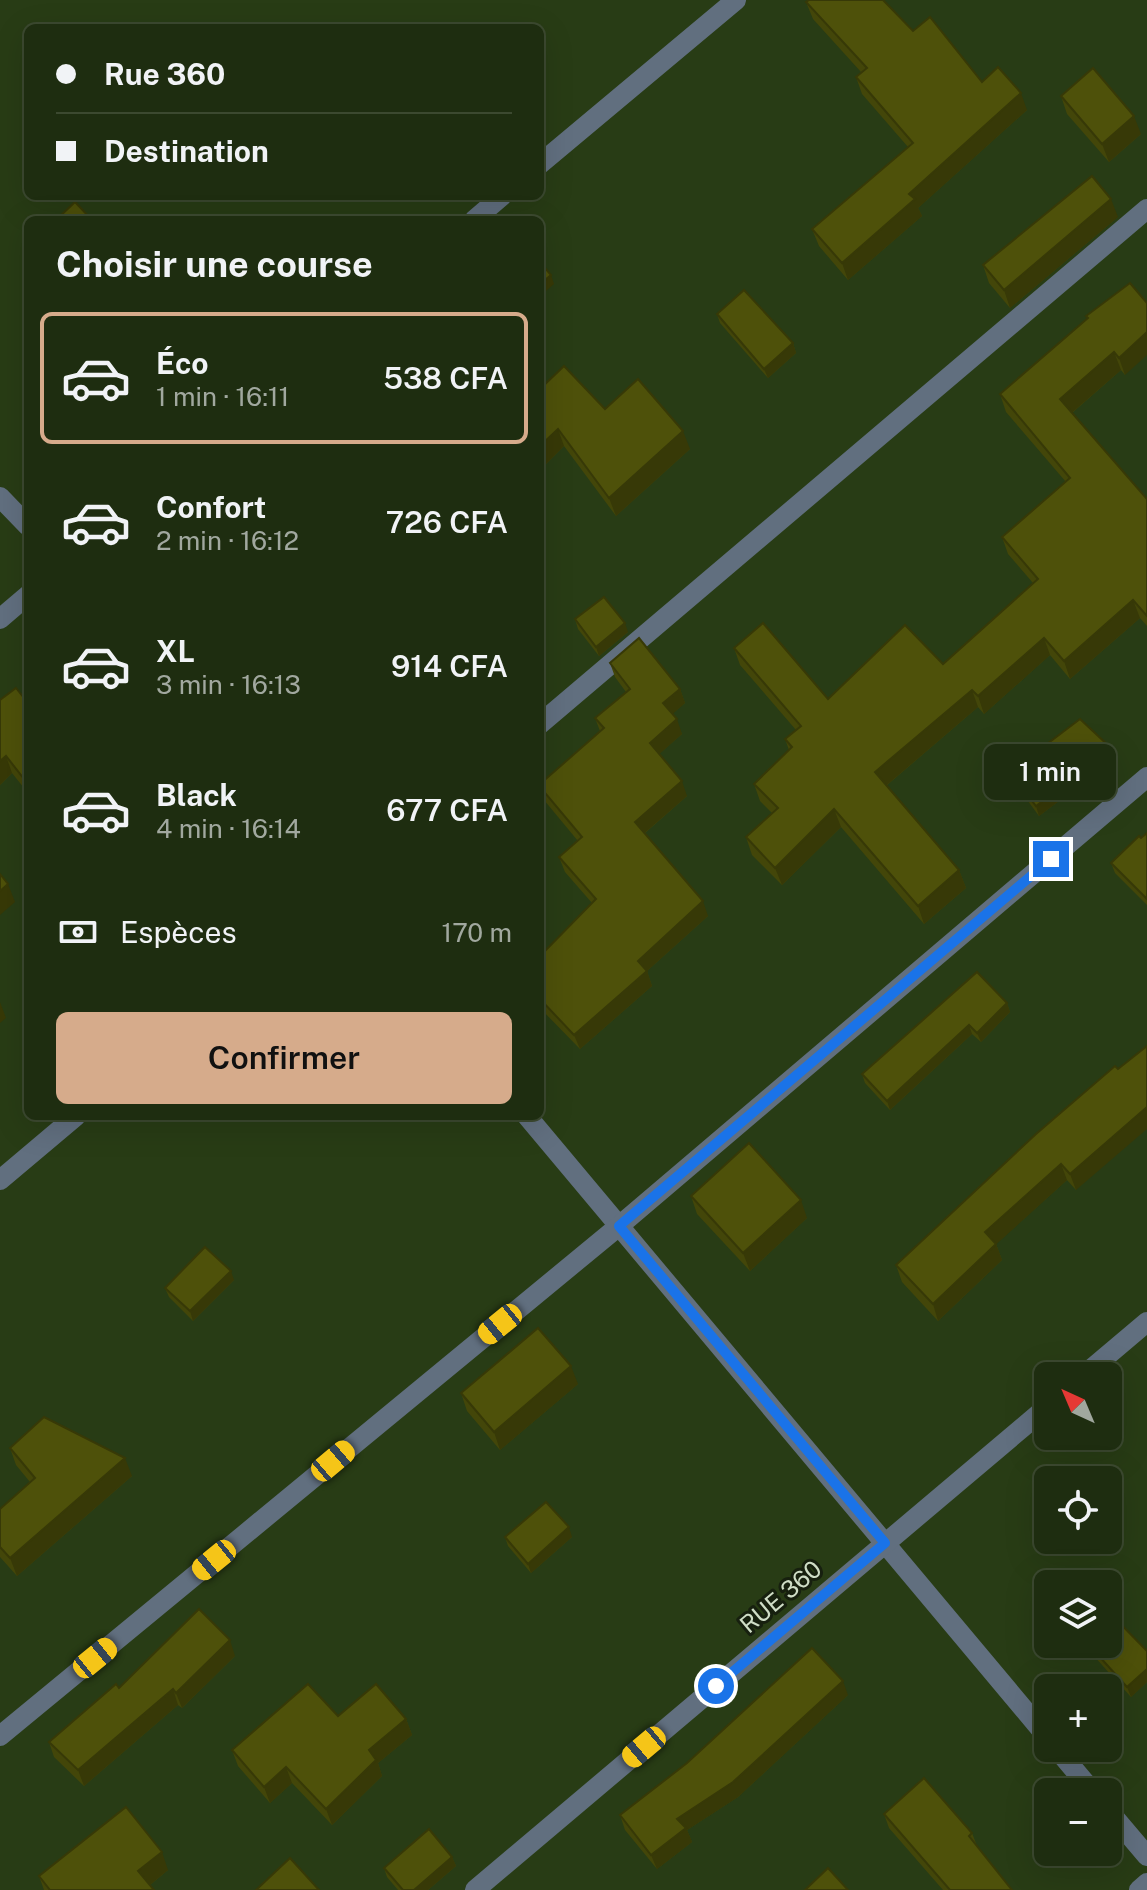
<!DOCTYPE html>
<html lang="fr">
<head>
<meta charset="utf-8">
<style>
  :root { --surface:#1e2d10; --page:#2b391e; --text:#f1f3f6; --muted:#a1a89f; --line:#3c4930; --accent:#d6ab8b }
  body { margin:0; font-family:"Public Sans",sans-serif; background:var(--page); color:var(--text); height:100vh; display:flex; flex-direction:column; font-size:30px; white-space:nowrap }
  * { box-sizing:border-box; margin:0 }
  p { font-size:26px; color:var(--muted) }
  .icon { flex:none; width:44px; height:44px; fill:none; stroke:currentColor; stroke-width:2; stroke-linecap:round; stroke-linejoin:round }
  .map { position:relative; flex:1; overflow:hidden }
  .sheet { position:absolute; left:24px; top:216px; width:520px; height:904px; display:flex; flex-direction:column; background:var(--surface); border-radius:12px; box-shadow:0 8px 32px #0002,0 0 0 2px var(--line) }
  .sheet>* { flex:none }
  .top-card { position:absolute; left:24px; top:24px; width:520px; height:176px; border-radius:12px; box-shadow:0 8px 32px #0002,0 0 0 2px var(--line); display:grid; align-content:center; height:176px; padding:0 32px; background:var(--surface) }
  .needle { width:52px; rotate:316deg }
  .buttons { position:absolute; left:1034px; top:1362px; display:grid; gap:16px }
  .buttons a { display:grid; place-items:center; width:88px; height:88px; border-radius:12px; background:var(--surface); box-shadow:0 8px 32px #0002,0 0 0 2px var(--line); font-size:40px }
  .end { position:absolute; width:36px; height:36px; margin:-18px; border:10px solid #1a73e8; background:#fff; box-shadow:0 0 0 4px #fff }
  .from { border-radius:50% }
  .bubble { position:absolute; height:56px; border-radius:12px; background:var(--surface); box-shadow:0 8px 32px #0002,0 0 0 2px var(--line); font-size:26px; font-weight:600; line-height:56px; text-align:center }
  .car { position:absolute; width:24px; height:48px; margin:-24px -12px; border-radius:10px; box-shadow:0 0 6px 2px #0007; background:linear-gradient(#f5c518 24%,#345 0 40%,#f5c518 0 76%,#345 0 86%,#f5c518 0) }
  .top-card b { display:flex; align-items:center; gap:28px; height:76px; font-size:30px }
  .top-card b+b { border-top:2px solid var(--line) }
  .top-card i { width:20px; height:20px; background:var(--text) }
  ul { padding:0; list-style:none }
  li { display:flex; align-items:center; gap:24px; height:132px; margin:0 16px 12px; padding:0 16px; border:4px solid transparent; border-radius:12px }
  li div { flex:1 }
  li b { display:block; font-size:30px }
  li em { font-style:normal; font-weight:600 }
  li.active { border-color:var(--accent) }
  li>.icon { width:72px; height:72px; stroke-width:1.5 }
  h2 { padding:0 32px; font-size:36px; line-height:96px }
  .pay { display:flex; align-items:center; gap:20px; height:88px; padding:0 32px; font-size:30px }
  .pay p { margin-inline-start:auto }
  .action { display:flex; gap:16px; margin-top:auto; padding:16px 32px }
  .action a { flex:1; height:92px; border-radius:12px; background:var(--accent); color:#111; font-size:32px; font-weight:600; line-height:92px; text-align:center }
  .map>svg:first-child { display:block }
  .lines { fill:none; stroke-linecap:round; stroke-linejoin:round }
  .minor { stroke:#616f7f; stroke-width:20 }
  .wall { fill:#434609 }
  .shaded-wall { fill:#373907 }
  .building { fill:#4e510a; stroke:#373907; stroke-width:2 }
  .route { stroke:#1a73e8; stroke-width:10 }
  .labels { text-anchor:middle; stroke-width:6; stroke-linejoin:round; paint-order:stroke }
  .street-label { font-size:24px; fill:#cfddc6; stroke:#17200f }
</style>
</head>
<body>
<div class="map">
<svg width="1147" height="1890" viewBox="0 0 1147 1890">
  <rect width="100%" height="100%" fill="#283c15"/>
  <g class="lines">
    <g class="minor">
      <polyline points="540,164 736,0"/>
      <polyline points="474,220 502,196"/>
      <polyline points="0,497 28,526"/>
      <polyline points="0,619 28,595"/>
      <polyline points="540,724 1147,209"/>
      <polyline points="527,1116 1048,1738"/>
      <polyline points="0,1180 76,1116"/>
      <polyline points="1083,1376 1147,1322"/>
      <polyline points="0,1736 619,1226 1147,777"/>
      <polyline points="1056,1748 1093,1792"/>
      <polyline points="1108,1810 1147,1856"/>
      <polyline points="475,1890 1048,1406"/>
      <polyline points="1139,1890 1147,1883"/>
    </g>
  </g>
  <g class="wall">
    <polygon points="806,2 913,31 982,82 1027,110 918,208 922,216 848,280 819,246 812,229 908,147 862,94 856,77 861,72 813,19"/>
    <polygon points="1061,96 1141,134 1109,162 1067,114"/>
    <polygon points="1118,217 1010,308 989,283 983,265"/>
    <polygon points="1130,283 1125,375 1121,370 1072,413 1147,499 1147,626 1140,618 1070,679 1050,655 984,714 978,707 886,786 959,870 966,888 924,924 841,827 782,885 752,855 746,837 772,813 760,801 754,784 789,750 785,739 796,730 740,665 734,648 828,699 943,664 1033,583 1008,554 1002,537 1066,482 1006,412 1000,394"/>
    <polygon points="717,314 793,343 796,353 768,378 720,323"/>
    <polygon points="540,389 605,409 690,449 616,516 564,446 543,467 540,464"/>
    <polygon points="575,619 628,632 599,656 578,629"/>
    <polygon points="610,663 680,689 685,703 672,714 682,734 659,754 687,796 645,833 708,916 647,971 652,986 580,1049 540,1008 540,956 592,903 565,872 559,857 578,841 544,800 540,789 540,784 600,731 595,718 626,692 615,677"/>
    <polygon points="16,688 28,703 28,793 12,773 0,785"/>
    <polygon points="1116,758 1039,816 1013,781 1010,772"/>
    <polygon points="1147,833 1147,905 1115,873 1111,863"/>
    <polygon points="1007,1003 1010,1012 981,1042 972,1034 890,1110 865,1083 862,1074"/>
    <polygon points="1115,1066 1076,1190 1067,1180 996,1244 1002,1260 938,1321 902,1282 896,1265"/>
    <polygon points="691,1196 807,1218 750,1271 697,1214"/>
    <polygon points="234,1280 193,1321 169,1297 165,1288"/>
    <polygon points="578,1384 500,1450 467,1411 461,1393"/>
    <polygon points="10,1448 132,1476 17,1576 0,1557 0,1509 30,1482 16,1465"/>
    <polygon points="505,1537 572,1537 531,1573 508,1546"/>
    <polygon points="1083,1644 1108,1644 1147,1651 1147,1682 1131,1697"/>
    <polygon points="235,1656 182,1708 178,1705 84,1786 54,1757 49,1742 119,1688"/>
    <polygon points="848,1695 738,1797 687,1830 692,1842 657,1869 625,1830 620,1815"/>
    <polygon points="338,1716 406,1719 412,1735 378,1763 382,1776 332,1825 292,1783 270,1803 238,1766 232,1750"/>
    <polygon points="884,1814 972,1833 977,1846 1012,1890 943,1890 889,1828"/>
    <polygon points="452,1857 456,1866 428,1890 398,1890 387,1877 384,1868"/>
    <polygon points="168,1870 150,1885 154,1890 44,1890 39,1876"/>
  </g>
  <g class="shaded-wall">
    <polygon points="1021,93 1027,110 918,208 922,216 848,280 842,263 909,194"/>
    <polygon points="1134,116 1141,134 1109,162 1102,144"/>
    <polygon points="1111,199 1118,217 1010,308 1004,290"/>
    <polygon points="551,275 554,284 540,296 540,284"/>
    <polygon points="1147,332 1147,355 1125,375 1119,358"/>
    <polygon points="793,343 796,353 768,378 764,369"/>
    <polygon points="1114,352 1121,370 1067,417 1060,399"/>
    <polygon points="558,429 564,446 543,467 540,459 540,446"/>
    <polygon points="683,431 690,449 616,516 609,498"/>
    <polygon points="1133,600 1140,618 1070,679 1064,661"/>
    <polygon points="625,623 628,632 599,656 596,647"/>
    <polygon points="1044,638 1050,655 984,714 978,696"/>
    <polygon points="680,689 685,703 668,718 663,703"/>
    <polygon points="972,690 978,707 881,790 875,772"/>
    <polygon points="677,719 682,734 656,757 650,743"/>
    <polygon points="1112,749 1116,758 1039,816 1036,806"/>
    <polygon points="6,756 12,773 0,785 0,761"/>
    <polygon points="682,781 687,796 640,837 635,822"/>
    <polygon points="834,809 841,827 782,885 775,868"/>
    <polygon points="959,870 966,888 924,924 918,906"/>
    <polygon points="8,884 15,902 0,915 0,891"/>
    <polygon points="703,901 708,916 647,971 652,986 580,1049 574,1035 638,961"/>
    <polygon points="0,1002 6,1018 0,1023"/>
    <polygon points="1007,1003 1010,1012 981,1042 977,1033"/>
    <polygon points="969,1025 972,1034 890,1110 887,1101"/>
    <polygon points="1147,1107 1147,1129 1076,1190 1070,1174"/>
    <polygon points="1061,1164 1067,1180 991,1249 985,1232"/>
    <polygon points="801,1200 807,1218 750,1271 743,1253"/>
    <polygon points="996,1244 1002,1260 938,1321 933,1304"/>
    <polygon points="231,1271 234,1280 193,1321 190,1311"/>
    <polygon points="571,1366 578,1384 500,1450 494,1432"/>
    <polygon points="125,1458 132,1476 17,1576 10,1558"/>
    <polygon points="569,1527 572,1537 531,1573 528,1564"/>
    <polygon points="230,1640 235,1656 182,1708 176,1693"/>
    <polygon points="1147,1669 1147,1682 1131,1697 1127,1687"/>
    <polygon points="843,1681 848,1695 738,1797 687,1830 692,1842 657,1869 651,1855 677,1819"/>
    <polygon points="173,1689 178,1705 84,1786 78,1770"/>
    <polygon points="406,1719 412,1735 378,1763 382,1776 332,1825 326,1809 369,1750"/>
    <polygon points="286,1767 292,1783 270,1803 264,1787"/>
    <polygon points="162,1852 168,1870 145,1889 138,1871"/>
    <polygon points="452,1857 456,1866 428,1890 414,1890"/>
  </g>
  <g class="building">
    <polygon points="809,0 883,0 913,31 930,17 982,82 998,67 1021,93 909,194 915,199 842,263 812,229 913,143 856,77 867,68 806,2"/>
    <polygon points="1093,68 1134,116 1102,144 1061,96"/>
    <polygon points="1092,176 1111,199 1004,290 983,265"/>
    <polygon points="75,202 92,220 56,220"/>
    <polygon points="540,262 551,275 540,284"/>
    <polygon points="1130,283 1147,303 1147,332 1119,358 1114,352 1060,399 1147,499 1147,616 1133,600 1064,661 1044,638 978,696 972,690 875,772 959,870 918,906 834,809 775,868 746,837 778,808 754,784 792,747 785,739 801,726 734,648 763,623 828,699 905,625 943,664 1038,579 1002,537 1070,478 1000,394 1088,318 1086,316"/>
    <polygon points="744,290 793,343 764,369 717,314"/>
    <polygon points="564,366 605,409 638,379 683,431 609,498 558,429 540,446 540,389"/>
    <polygon points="604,597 625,623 596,647 575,619"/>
    <polygon points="639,638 680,689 663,703 677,719 650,743 682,781 635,822 703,901 638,961 647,971 574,1035 540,999 540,956 596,899 559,857 582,837 540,787 540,784 604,728 595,718 630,689 610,663"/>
    <polygon points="16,688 28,703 28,784 6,756 0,761 0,700"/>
    <polygon points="1080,719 1112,749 1036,806 1010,772"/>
    <polygon points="1147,833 1147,899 1111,863 1139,836 1141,838"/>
    <polygon points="0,874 8,884 0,891"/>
    <polygon points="977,972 1007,1003 977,1033 969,1025 887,1101 862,1074"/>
    <polygon points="1147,1046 1147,1107 1070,1174 1061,1164 985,1232 996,1244 933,1304 896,1265 1036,1134 1115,1066 1118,1069"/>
    <polygon points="749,1143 801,1200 743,1253 691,1196"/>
    <polygon points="205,1247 231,1271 190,1311 165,1288"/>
    <polygon points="538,1328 571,1366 494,1432 461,1393"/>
    <polygon points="44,1417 125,1458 10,1558 0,1547 0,1509 35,1478 10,1448"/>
    <polygon points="546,1502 569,1527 528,1564 505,1537"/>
    <polygon points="199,1609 230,1640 176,1693 173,1689 78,1770 49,1742 116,1684 119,1688"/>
    <polygon points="1108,1611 1147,1651 1147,1669 1127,1687 1088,1644 1108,1644"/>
    <polygon points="812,1648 843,1681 733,1782 677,1819 686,1828 651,1855 620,1815 687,1763"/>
    <polygon points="308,1684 338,1716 376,1684 406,1719 369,1750 376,1760 326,1809 286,1767 264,1787 232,1750"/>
    <polygon points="924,1778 972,1833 969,1836 1012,1890 950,1890 884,1814"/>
    <polygon points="126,1807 162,1852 138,1871 154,1890 50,1890 39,1876"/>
    <polygon points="429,1829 452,1857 414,1890 403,1890 384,1868"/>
    <polygon points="290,1858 319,1890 256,1890"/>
    <polygon points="828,1868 848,1890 805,1890"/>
  </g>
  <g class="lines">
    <polyline class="route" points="716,1686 885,1543 619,1226 1051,859"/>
  </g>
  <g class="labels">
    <g class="street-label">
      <text transform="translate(781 1597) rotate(-40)" y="8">RUE 360</text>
    </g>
  </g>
</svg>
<div class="buttons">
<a><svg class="needle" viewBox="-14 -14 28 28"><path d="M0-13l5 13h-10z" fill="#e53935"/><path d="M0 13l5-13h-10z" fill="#a1a89f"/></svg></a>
<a><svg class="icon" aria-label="locate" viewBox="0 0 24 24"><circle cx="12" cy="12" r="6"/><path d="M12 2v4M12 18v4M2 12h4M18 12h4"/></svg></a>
<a><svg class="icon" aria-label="layers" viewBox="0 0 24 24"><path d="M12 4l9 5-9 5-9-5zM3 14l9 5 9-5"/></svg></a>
<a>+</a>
<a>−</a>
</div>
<i class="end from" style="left:716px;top:1686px"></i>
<i class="end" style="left:1051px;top:859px"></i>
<div class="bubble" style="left:984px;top:744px;width:132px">1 min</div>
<i class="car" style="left:500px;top:1324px;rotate:231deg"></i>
<i class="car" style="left:333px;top:1461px;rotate:50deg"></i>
<i class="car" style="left:214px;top:1560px;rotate:231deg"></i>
<i class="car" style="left:95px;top:1658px;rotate:51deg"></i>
<i class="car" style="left:644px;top:1747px;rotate:230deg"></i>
<div class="top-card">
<b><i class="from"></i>Rue 360</b>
<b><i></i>Destination</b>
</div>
<section class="sheet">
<h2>Choisir une course</h2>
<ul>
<li class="active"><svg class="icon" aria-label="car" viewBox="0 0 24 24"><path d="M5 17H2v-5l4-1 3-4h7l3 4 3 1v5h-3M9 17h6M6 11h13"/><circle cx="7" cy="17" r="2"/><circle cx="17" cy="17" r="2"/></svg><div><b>Éco</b><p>1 min · 16:11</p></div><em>538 CFA</em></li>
<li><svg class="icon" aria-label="car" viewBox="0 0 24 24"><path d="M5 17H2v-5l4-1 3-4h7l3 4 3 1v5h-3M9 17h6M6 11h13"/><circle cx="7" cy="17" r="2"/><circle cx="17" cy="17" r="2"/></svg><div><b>Confort</b><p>2 min · 16:12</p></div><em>726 CFA</em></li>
<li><svg class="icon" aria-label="car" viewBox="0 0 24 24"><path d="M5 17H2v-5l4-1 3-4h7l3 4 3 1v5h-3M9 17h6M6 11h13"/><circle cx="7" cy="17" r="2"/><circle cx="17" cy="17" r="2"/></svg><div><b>XL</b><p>3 min · 16:13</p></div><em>914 CFA</em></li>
<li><svg class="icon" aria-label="car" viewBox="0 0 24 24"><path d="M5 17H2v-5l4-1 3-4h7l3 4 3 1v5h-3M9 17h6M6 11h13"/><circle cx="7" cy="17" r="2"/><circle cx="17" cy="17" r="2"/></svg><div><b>Black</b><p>4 min · 16:14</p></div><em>677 CFA</em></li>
</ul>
<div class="pay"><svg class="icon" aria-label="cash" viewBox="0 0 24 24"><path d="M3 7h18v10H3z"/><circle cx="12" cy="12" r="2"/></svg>Espèces<p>170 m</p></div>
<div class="action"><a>Confirmer</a></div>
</section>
</div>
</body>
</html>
